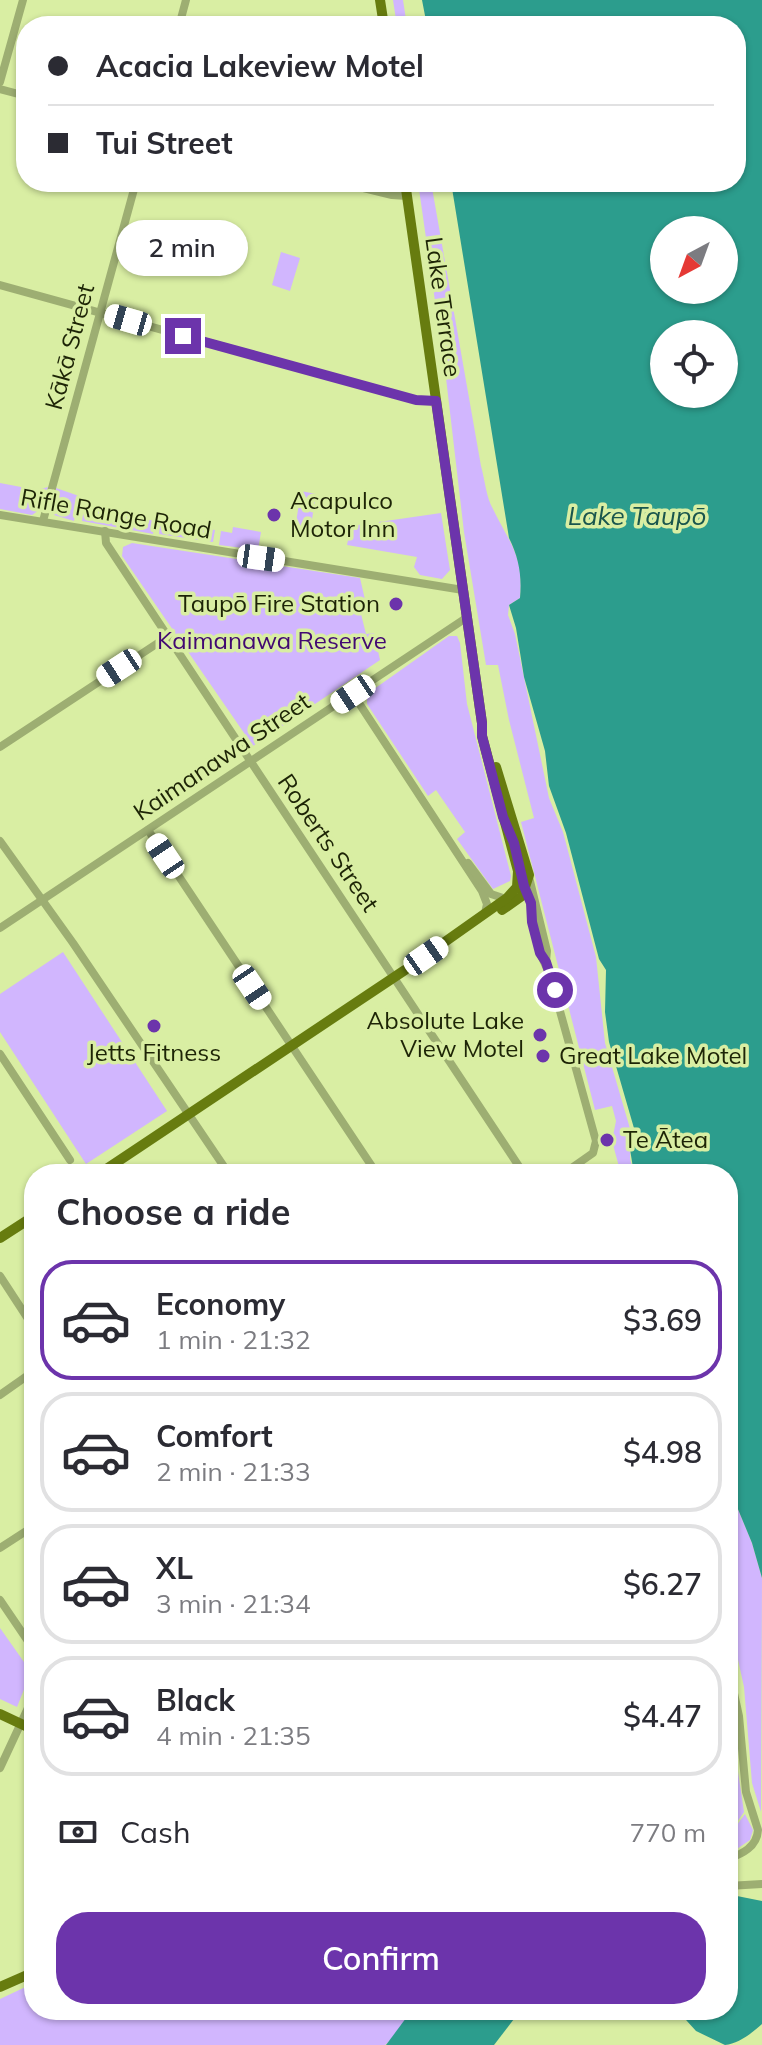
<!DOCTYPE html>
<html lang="en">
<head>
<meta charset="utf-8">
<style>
  :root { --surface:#fff; --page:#f2f2f3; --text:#2b2b33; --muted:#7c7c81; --line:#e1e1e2; --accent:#6c34ab }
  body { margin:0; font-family:Mulish,sans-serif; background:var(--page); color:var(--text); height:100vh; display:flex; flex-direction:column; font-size:30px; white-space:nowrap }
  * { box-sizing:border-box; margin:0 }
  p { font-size:26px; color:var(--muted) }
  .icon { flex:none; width:44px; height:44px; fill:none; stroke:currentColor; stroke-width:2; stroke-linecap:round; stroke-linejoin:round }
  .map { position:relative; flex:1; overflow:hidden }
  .drawer { position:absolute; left:24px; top:1164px; width:714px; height:856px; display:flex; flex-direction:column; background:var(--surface); border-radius:32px; box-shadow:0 2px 6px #0004 }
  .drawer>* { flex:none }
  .hud { position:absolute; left:16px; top:16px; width:730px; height:176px; border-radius:32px; box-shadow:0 2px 6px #0004; display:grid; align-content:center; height:176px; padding:0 32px; background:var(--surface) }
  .needle { width:52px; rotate:221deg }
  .tools { position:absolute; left:650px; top:216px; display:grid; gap:16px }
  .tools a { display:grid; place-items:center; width:88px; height:88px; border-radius:50%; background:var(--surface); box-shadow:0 2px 6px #0004; font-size:40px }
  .end { position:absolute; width:36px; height:36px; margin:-18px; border:10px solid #6c34ab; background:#fff; box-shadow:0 0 0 4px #fff }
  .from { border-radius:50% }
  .bubble { position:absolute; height:56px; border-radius:28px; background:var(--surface); box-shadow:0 2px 6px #0004; font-size:26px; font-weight:600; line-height:56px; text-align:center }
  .car { position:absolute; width:24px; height:48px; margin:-24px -12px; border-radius:10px; box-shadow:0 0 6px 2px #0007; background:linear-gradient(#fff 24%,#345 0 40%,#fff 0 76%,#345 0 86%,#fff 0) }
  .hud b { display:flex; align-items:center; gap:28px; height:76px; font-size:30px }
  .hud b+b { border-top:2px solid var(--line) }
  .hud i { width:20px; height:20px; background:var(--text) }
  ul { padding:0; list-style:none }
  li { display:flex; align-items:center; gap:24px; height:120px; margin:0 16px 12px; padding:0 16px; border:4px solid var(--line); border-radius:32px }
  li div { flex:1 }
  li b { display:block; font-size:30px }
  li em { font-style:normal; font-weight:600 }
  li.on { border-color:var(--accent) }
  li>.icon { width:72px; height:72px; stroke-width:1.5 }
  h2 { padding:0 32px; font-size:36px; line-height:96px }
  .pay { display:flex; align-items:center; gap:20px; height:88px; padding:0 32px; font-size:30px }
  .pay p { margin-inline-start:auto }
  .cta { display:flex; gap:16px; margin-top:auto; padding:16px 32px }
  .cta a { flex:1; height:92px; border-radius:32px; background:var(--accent); color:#fff; font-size:32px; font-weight:600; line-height:92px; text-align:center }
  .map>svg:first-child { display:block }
  .green { fill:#d1b6fe }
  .water { fill:#2c9d8d; fill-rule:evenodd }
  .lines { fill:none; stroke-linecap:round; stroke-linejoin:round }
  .minor { stroke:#9dae72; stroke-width:8 }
  .major { stroke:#677c0f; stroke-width:10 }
  .route { stroke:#6c34ab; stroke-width:10 }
  .poi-dot { fill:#6c34ab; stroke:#d9eea3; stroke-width:3 }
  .labels { text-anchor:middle; stroke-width:7; stroke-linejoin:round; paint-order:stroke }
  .street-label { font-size:24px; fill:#1d2406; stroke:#d9eea3 }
  .poi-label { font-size:24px; fill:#1d2406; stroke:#d9eea3; text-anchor:start }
  .park-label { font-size:24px; fill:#410872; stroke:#d9eea3 }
  .water-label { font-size:26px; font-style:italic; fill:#19564d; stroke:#d9eea3 }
</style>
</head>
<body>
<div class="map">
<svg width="762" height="2045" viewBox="0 0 762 2045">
  <rect width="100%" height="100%" fill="#d9eea3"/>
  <g class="green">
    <polygon points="393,0 403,0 407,26 397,26"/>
    <path d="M418,182H431L481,466C485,480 486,497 493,509C510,544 524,556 520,598L509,605L508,615L515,634L549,798L563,832L596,957L605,1043L631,1132L630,1159L634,1174H621L612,1141L616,1121L612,1106L595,1110L521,822L534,818L509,720L498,665H486L464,532L446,378Z"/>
    <polygon points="281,252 300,258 290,291 272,285"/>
    <polygon points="0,483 37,490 48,487 42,508 32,515 0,509"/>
    <polygon points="56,488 79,496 74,521 54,515 52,509"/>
    <polygon points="301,491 316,494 310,532 295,529"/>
    <polygon points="84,508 155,521 153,534 82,521"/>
    <polygon points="441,513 450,570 442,579 420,575 414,567 417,557 347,545 351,526"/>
    <polygon points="160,522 166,523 166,529 202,534 203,528 215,530 213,542 159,534"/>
    <polygon points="233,527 261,532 258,550 219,545 221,531 232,533"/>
    <polygon points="132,543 360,578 366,604 359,606 366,634 374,633 380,660 253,746 122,556 123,547"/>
    <polygon points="449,636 457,636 460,643 467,704 511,876 510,881 493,889 457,839 465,832 436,790 428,796 367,704 367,694"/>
    <polygon points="63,952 167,1111 86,1164 0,1032 0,994"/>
    <polygon points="728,1485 752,1543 762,1578 761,1812 752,1783 744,1687 728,1614"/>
    <polygon points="0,1628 31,1672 17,1707 0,1699"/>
    <polygon points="737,1765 744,1812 728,1835 728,1770"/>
    <polygon points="745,1814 753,1830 750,1840 728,1855 728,1837"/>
    <polygon points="34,1983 34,2010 415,2010 401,2031 385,2045 0,2045 0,1999"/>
  </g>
  <g class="water">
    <path d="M422,0H762V1578L752,1543L728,1485V1174H634L629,1143L638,1142L609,1042L605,1012L606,970L599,959L566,833L549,786L545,751L524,677L516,628L509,605L520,598C522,576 519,558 509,538L451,182H736V26H427ZM664,230H724V290H664ZM664,334H724V394H664Z"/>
    <path d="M737,1896L762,1901V2024C752,2033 738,2044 725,2045L696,2031L677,2010H728V1914L731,1915Z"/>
    <polygon points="412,2010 521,2010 494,2045 386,2045"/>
  </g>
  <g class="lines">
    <g class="minor">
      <polyline points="179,26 186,0"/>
      <polyline points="0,82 23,0"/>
      <polyline points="0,89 26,96"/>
      <polyline points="339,182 392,195 407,196"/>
      <polyline points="0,285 416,400 436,401"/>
      <polyline points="0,515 463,590"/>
      <polyline points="43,521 136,182"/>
      <polyline points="105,531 106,543 524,1174"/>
      <polyline points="353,694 482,891 487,904 485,913"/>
      <polyline points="0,747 167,637"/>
      <polyline points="148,830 377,1174"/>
      <polyline points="0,841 73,943 229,1174"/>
      <polyline points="468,863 491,894 506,899"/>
      <polyline points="529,877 547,951 546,961"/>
      <polyline points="524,886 531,903 532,922 540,953 550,975 596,1141 593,1153 563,1174"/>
      <polyline points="0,928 466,618"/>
      <polyline points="0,1054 70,1160"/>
      <polyline points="0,1276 34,1328"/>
      <polyline points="0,1395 34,1371"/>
      <polyline points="0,1548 34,1526"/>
      <polyline points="0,1600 34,1650"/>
      <path d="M728,1666L739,1716L746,1792L758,1830C757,1847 742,1854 728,1859"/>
      <polyline points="0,1768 34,1695"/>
      <polyline points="728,1886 762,1884"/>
    </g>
    <g class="major">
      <polyline points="380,0 384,26"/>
      <polyline points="496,767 529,875 522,896 502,910"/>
      <polyline points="99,1174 405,970 507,898 517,887 518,871 482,736 482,723 405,182"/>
      <polyline points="0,1238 34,1216"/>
      <polyline points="0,1714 34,1730"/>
      <polyline points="0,1987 34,1972"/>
    </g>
  </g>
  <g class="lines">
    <polyline class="route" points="183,336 416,400 436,401 482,723 482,736 503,817 514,843 524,886 531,903 532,922 540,953 546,962 555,990"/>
  </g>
  <g class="poi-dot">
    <circle cx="274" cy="515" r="8"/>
    <circle cx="396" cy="604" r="8"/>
    <circle cx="154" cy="1026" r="8"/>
    <circle cx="540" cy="1035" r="8"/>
    <circle cx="543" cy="1056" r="8"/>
    <circle cx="607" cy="1140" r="8"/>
  </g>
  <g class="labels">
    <g class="street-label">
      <text transform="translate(443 307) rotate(82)" y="8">Lake Terrace</text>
      <text transform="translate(70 347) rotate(-75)" y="8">Kākā Street</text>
      <text transform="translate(116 514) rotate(10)" y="8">Rifle Range Road</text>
      <text transform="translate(222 757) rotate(-34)" y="8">Kaimanawa Street</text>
      <text transform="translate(328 843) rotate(56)" y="8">Roberts Street</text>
    </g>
    <g class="poi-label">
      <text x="290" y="509">Acapulco<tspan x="290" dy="28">Motor Inn</tspan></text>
      <text x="380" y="612" text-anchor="end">Taupō Fire Station</text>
      <text x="524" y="1029" text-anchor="end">Absolute Lake<tspan x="524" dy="28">View Motel</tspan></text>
      <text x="154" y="1061" text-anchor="middle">Jetts Fitness</text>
      <text x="559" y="1064">Great Lake Motel</text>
      <text x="623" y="1148">Te Ātea</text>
    </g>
    <g class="park-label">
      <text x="272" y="649">Kaimanawa Reserve</text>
    </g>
    <g class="water-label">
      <text x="637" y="525">Lake Taupō</text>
    </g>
  </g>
</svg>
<div class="tools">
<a><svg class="needle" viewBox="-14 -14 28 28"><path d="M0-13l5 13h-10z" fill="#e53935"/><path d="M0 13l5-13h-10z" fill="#7c7c81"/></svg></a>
<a><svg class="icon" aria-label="locate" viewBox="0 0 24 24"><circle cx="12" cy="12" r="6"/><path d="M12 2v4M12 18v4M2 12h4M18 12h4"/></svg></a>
</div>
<i class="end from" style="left:555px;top:990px"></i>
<i class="end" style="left:183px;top:336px"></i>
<div class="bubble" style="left:116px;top:220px;width:132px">2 min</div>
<i class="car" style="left:128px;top:320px;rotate:286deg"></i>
<i class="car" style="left:261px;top:558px;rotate:98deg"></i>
<i class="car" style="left:119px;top:668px;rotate:237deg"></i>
<i class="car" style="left:353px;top:694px;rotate:236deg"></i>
<i class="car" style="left:165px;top:856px;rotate:326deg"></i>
<i class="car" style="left:426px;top:956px;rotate:55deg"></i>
<i class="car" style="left:252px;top:987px;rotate:146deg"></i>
<div class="hud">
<b><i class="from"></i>Acacia Lakeview Motel</b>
<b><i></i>Tui Street</b>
</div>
<section class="drawer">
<h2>Choose a ride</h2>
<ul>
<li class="on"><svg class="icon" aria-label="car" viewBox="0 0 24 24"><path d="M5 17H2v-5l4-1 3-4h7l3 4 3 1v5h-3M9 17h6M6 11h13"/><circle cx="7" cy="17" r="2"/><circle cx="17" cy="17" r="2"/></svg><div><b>Economy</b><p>1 min · 21:32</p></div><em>$3.69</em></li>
<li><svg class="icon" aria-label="car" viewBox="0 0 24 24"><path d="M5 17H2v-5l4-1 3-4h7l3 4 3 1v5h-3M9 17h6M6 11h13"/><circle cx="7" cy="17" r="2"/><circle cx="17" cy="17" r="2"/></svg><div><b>Comfort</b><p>2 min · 21:33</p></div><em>$4.98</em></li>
<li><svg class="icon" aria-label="car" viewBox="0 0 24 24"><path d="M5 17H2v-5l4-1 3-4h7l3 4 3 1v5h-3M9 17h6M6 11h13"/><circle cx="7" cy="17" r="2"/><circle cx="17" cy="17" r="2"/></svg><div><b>XL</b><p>3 min · 21:34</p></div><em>$6.27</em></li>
<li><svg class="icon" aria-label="car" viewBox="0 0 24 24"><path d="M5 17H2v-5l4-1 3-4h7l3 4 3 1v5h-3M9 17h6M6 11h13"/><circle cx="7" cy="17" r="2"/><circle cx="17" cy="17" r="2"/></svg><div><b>Black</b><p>4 min · 21:35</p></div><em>$4.47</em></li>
</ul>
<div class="pay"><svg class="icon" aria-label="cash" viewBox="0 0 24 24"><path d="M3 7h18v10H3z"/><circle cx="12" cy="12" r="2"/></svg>Cash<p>770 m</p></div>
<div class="cta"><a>Confirm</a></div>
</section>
</div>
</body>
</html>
